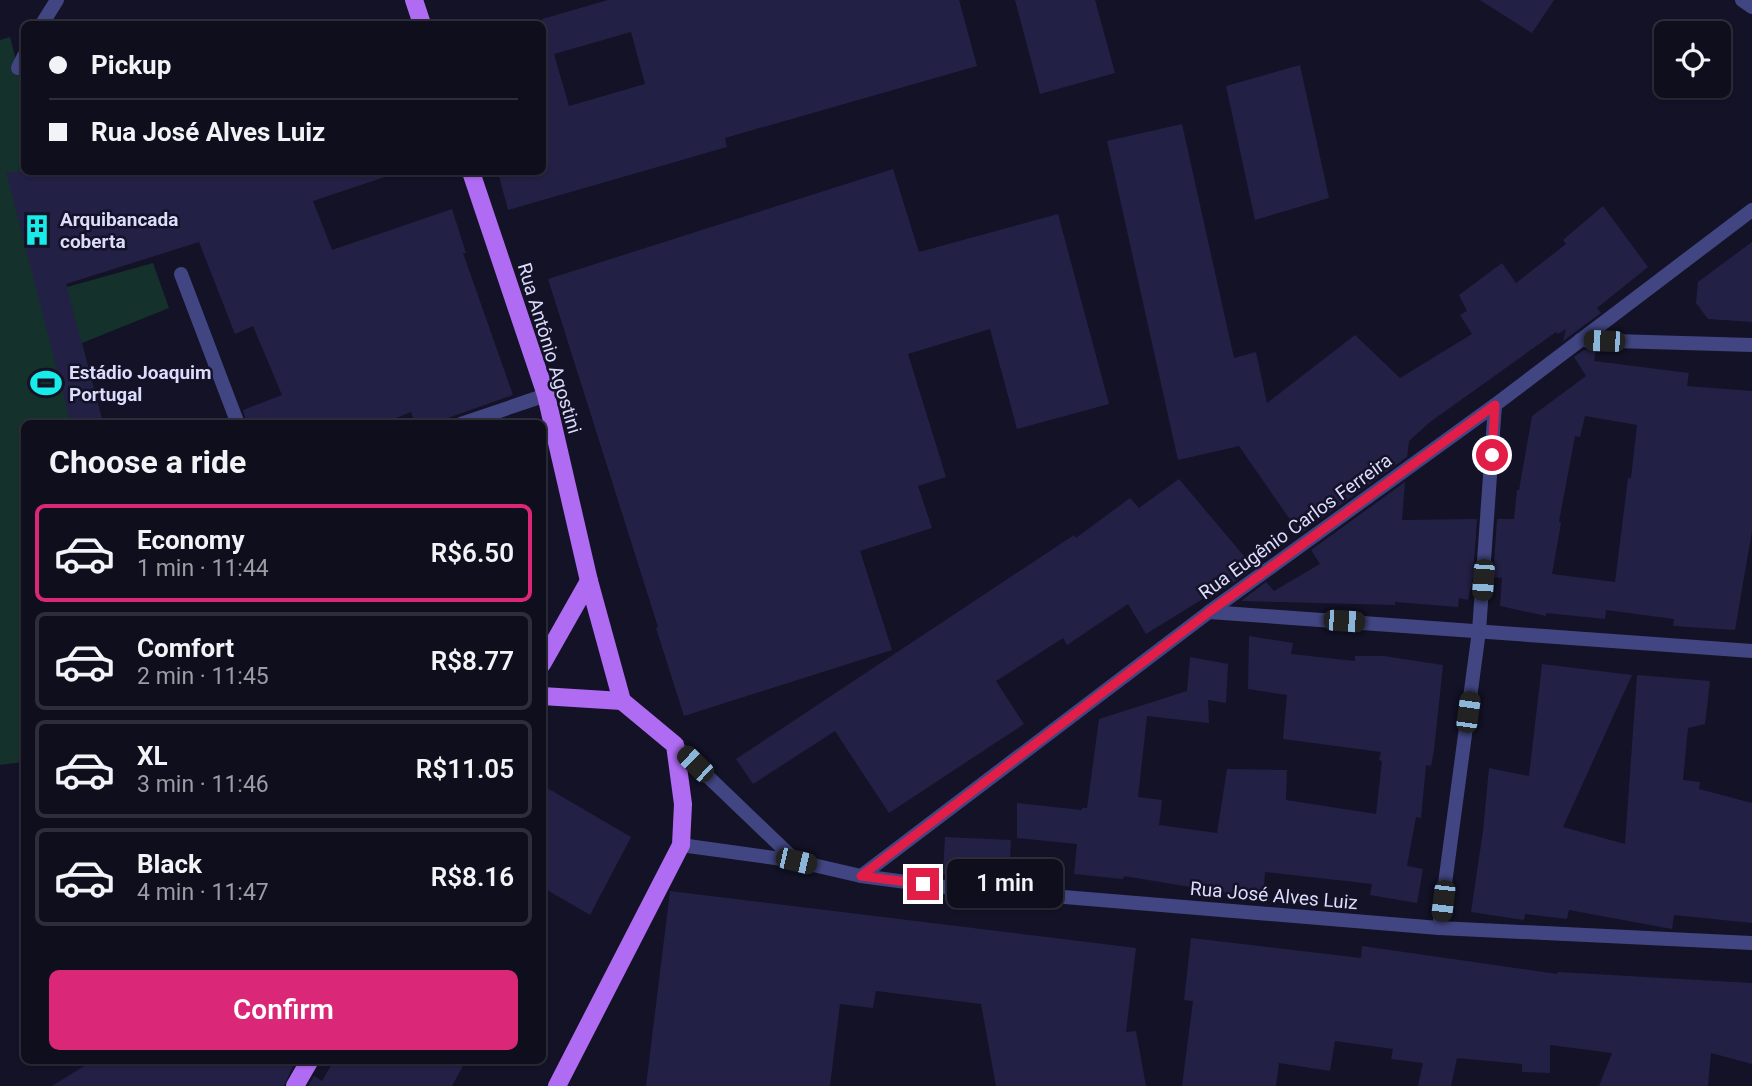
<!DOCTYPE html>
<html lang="en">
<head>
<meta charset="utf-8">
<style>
  :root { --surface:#0e0e1d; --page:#1c1c2a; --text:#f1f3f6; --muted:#9b9ca4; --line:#2e2e3b; --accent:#db2777 }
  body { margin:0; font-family:Roboto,sans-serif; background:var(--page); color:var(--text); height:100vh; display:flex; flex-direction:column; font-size:26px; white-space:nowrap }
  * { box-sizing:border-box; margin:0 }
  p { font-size:23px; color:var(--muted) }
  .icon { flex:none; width:38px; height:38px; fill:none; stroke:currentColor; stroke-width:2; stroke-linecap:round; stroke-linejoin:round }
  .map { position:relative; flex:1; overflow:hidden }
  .panel { position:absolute; left:21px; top:420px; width:525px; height:644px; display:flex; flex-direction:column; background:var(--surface); border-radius:10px; box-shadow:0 2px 5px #0004,0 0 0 2px var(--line) }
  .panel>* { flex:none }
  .banner { position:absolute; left:21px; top:21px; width:525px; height:154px; border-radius:10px; box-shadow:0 2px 5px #0004,0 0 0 2px var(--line); display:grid; align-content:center; height:154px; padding:0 28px; background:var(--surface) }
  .buttons { position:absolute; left:1654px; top:21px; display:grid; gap:14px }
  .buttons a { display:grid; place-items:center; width:77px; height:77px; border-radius:10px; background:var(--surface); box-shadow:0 2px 5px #0004,0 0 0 2px var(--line); font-size:35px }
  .end { position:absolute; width:32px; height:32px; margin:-16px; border:9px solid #e11d48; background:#fff; box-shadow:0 0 0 4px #fff }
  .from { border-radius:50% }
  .bubble { position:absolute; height:49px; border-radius:10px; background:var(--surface); box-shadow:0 2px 5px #0004,0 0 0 2px var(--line); font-size:23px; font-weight:600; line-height:49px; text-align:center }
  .car { position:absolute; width:21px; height:42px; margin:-21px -10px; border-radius:9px; box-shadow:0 0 5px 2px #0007; background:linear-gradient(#222 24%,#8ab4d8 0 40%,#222 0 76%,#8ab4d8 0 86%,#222 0) }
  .banner b { display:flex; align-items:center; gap:24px; height:66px; font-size:26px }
  .banner b+b { border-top:2px solid var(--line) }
  .banner i { width:18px; height:18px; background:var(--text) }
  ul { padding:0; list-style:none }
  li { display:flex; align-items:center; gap:21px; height:98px; margin:0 14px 10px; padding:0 14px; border:4px solid var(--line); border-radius:10px }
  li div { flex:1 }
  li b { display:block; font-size:26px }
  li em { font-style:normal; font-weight:600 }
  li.current { border-color:var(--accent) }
  li>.icon { width:63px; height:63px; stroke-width:1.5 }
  h2 { padding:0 28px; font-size:32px; line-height:84px }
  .button { display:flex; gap:14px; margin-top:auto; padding:14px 28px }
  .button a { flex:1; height:80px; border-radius:10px; background:var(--accent); color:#fff; font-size:28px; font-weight:600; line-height:80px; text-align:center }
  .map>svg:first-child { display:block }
  .green { fill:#15312c }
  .building { fill:#232046; fill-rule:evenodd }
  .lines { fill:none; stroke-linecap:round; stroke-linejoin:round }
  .lane { stroke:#414682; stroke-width:14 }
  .street { stroke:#414682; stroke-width:14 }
  .primary { stroke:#b06bf3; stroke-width:18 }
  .route { stroke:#e11d48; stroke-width:9 }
  .labels { text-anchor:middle; stroke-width:5; stroke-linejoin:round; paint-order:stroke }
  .poi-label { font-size:19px; font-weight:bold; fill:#dbdbfc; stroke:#131227; text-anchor:start }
  .street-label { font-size:19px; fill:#dbdbfc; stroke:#131227 }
</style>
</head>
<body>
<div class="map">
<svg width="1752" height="1086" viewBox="0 0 1752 1086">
  <rect width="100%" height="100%" fill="#131227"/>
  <polygon class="green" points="10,37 18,68 24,117 24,172 38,172 67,287 153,263 169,308 82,343 103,423 24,424 24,762 0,765 0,40"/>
  <g class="building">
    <path d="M608,0H959L977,66L725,138L727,147L508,210L498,172H542V19ZM631,32L645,84L569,106L554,54Z"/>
    <polygon points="1015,0 1095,0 1115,73 1040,94"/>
    <polygon points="1480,0 1554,0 1532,33"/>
    <polygon points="1300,65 1329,198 1255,220 1226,86"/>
    <polygon points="1182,124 1234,358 1256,352 1267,403 1355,335 1400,378 1472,334 1460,315 1467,311 1459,295 1502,263 1516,283 1566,244 1563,240 1603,206 1648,267 1597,308 1601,313 1563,341 1566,329 1558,334 1556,332 1430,422 1409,441 1407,457 1300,534 1239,446 1178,460 1107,141"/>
    <polygon points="893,169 919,252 1058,214 1109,404 1017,429 990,329 908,354 946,477 918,486 932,528 860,551 892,650 684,716 656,628 658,627 548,279"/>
    <polygon points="6,172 384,172 385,177 313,201 332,250 452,209 466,253 463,253 513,395 431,424 415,424 411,412 382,424 247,424 243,410 282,395 253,326 235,334 199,242 66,284 103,424 71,424"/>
    <polygon points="1752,242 1752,322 1708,319 1696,303 1698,282"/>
    <path d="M1584,350H1596L1594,361L1689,373L1687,386L1752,391V531L1735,630L1673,626L1674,619L1606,610L1605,619L1546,613V616L1500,606L1502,578L1493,577L1497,519H1514L1517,490H1519L1532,416L1586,376L1574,357ZM1585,416L1637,425L1631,478H1628L1615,582L1552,574L1561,523L1559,522L1575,436L1580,437Z"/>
    <polygon points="1179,479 1254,568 1211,598 1209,595 1146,634 1128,604 1067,645 1063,638 996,681 1024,724 889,813 835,731 753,784 736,759 1074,535 1076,538 1130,498 1139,508"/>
    <polygon points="1405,482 1402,520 1477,519 1473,577 1468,600 1459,598 1458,607 1395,602 1395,605 1241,601 1266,582 1274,591 1320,564 1311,550"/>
    <polygon points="1249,636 1293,643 1291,654 1355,661 1355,656 1384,656 1443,665 1434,750 1431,766 1426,765 1421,818 1416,817 1407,866 1423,869 1417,903 1370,895 1372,884 1265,872 1263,899 1124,876 1123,879 1074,874 1077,844 1017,838 1017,803 1082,810 1082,808 1087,808 1099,719 1187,691 1190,657 1228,664 1226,703 1208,700 1209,723 1147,716 1138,797 1162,800 1159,825 1217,833 1227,769 1287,770 1286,800 1376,814 1382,761 1379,760 1381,752 1283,739 1287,695 1248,689"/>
    <polygon points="1542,664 1632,675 1563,827 1625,844 1637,675 1710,681 1705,724 1688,728 1683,780 1700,782 1699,789 1752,803 1752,923 1674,915 1672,929 1569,910 1567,919 1525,914 1524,920 1471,912 1483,831 1489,768 1529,776"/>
    <polygon points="542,785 631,837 590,915 542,887"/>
    <polygon points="945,837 1011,840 1009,877 943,874"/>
    <polygon points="670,891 1136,948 1126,1032 1136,1031 1146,1086 996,1086 981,1004 876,991 873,1008 840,1004 830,1086 646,1086"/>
    <polygon points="1191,938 1361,958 1362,946 1557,974 1558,972 1752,983 1752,1064 1711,1053 1708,1086 1599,1086 1612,1053 1550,1045 1550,1073 1522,1072 1522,1064 1457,1058 1451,1086 1418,1086 1423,1063 1391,1059 1393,1049 1335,1041 1330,1071 1279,1063 1276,1086 1182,1086 1193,1001 1184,1000"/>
    <polygon points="94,1060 288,1060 294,1064 284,1086 52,1086"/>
    <polygon points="334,1060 466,1060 452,1086 308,1086 314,1076 322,1081"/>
  </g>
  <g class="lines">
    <g class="lane">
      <polyline points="42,24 57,0"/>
      <polyline points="18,68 24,56"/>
    </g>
    <g class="street">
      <polyline points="1742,0 1752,7"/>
      <polyline points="181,274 238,424"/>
      <polyline points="1580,340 1752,345"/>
      <polyline points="461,424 546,395"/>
      <polyline points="1209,612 1752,651"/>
      <polyline points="675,745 796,861 681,845"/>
      <polyline points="796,861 861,876 944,887 1439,928 1752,943"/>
      <polyline points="861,876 1209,612 1495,405 1752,210"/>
      <polyline points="1439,928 1479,631 1495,405"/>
    </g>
    <g class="primary">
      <polyline points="414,0 422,24"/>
      <polyline points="471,172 546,395 589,581 622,701 675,745 683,804 681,845 557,1086"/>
      <polyline points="542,664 589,581"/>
      <polyline points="542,696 622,701"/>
      <polyline points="295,1086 310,1060"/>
    </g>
  </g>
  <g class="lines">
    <polyline class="route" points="923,884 861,876 1209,612 1495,405 1492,455"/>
  </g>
  <defs>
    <symbol id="building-bare" viewBox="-9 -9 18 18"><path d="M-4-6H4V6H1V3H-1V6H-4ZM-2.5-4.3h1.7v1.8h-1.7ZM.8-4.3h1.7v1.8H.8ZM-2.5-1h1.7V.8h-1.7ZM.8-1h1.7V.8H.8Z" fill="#17ece8" stroke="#131227" stroke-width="2.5" paint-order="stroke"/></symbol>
    <symbol id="stadium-bare" viewBox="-9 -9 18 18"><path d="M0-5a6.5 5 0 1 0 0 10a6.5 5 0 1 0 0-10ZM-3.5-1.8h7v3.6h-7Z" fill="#17ece8" stroke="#131227" stroke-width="2.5" paint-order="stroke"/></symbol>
  </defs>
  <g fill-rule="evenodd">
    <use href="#building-bare" x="15" y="208" width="44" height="44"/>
    <use href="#stadium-bare" x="24" y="361" width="44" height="44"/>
  </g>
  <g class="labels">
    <g class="poi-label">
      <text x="60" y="226">Arquibancada<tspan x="60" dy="22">coberta</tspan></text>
      <text x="69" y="379">Estádio Joaquim<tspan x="69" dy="22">Portugal</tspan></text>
    </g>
    <g class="street-label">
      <text transform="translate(550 348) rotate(73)" y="7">Rua Antônio Agostini</text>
      <text transform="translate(1295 526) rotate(-36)" y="7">Rua Eugênio Carlos Ferreira</text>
      <text transform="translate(1274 895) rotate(5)" y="7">Rua José Alves Luiz</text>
    </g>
  </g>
</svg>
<div class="buttons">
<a><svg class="icon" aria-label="locate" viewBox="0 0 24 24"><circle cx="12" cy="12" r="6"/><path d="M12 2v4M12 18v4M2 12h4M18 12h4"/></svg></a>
</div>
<i class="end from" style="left:1492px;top:455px"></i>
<i class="end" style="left:923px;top:884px"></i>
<div class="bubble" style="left:947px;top:859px;width:116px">1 min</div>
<i class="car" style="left:1604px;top:341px;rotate:272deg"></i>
<i class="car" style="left:1483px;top:580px;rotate:184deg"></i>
<i class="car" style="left:1344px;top:621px;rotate:94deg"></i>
<i class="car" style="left:1468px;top:712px;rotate:8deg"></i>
<i class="car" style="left:695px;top:764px;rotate:314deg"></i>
<i class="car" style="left:796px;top:861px;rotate:103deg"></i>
<i class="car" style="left:1443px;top:901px;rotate:187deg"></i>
<div class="banner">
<b><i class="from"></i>Pickup</b>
<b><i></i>Rua José Alves Luiz</b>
</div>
<section class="panel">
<h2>Choose a ride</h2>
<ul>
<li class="current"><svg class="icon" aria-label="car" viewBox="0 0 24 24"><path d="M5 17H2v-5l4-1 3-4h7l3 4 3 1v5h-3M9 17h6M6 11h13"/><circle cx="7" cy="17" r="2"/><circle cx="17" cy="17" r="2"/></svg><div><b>Economy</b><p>1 min · 11:44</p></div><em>R$6.50</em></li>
<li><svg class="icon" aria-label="car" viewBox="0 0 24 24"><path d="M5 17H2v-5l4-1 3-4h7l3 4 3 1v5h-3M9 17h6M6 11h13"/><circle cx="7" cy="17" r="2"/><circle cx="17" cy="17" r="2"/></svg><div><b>Comfort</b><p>2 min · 11:45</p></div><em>R$8.77</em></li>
<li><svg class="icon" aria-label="car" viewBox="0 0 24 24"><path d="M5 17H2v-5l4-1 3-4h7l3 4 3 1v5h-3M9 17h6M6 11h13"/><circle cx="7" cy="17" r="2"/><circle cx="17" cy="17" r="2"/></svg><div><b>XL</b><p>3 min · 11:46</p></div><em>R$11.05</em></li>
<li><svg class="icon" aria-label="car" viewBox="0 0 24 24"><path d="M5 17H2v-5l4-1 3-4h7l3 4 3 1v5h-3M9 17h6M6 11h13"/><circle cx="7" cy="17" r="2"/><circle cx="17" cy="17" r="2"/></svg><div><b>Black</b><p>4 min · 11:47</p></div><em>R$8.16</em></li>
</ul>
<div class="button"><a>Confirm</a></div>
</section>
</div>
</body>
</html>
